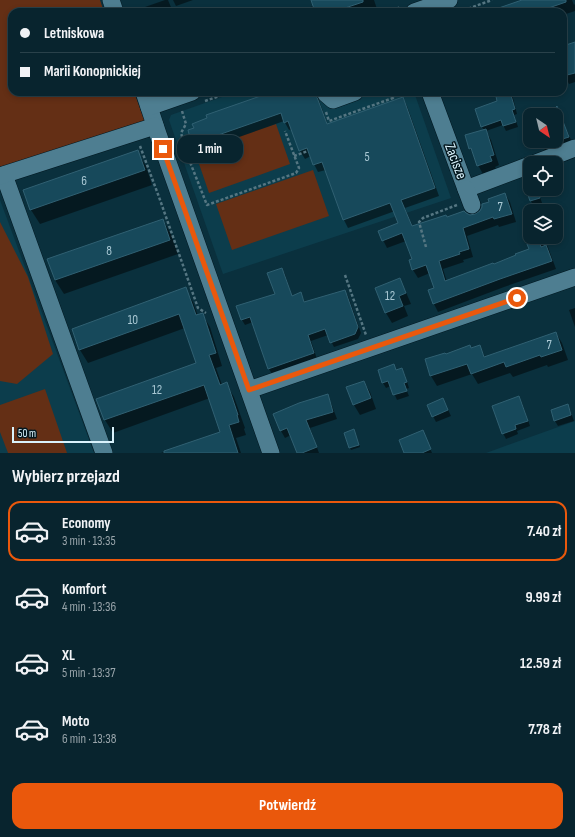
<!DOCTYPE html>
<html lang="pl">
<head>
<meta charset="utf-8">
<style>
  :root { --surface:#08242e; --page:#112c36; --text:#f1f3f6; --muted:#98a4aa; --line:#29414a; --accent:#ea580c }
  body { margin:0; font-family:"Sofia Sans Condensed",sans-serif; background:var(--page); color:var(--text); height:100vh; display:flex; flex-direction:column; font-size:15px; white-space:nowrap }
  * { box-sizing:border-box; margin:0 }
  p { font-size:13px; color:var(--muted) }
  .icon { flex:none; width:22px; height:22px; fill:none; stroke:currentColor; stroke-width:2; stroke-linecap:round; stroke-linejoin:round }
  .map { position:relative; height:453px; overflow:hidden }
  .sheet { display:flex; flex-direction:column; background:var(--surface); flex:1 }
  .sheet>* { flex:none }
  .guide { position:absolute; left:8px; top:8px; width:559px; height:88px; border-radius:12px; box-shadow:0 2px 6px #0003,0 0 0 1px var(--line); display:grid; align-content:center; height:88px; padding:0 12px; background:var(--surface) }
  .needle { width:26px; rotate:145deg }
  .tools { position:absolute; left:523px; top:108px; display:grid; gap:8px }
  .tools a { display:grid; place-items:center; width:40px; height:40px; border-radius:8px; background:var(--surface); box-shadow:0 2px 6px #0003,0 0 0 1px var(--line); font-size:20px }
  .scale { position:absolute; left:12px; bottom:10px; width:102px; box-sizing:border-box; padding-left:4px; border:2px solid #daf3fd; border-top:0; font-size:11px; line-height:14px; white-space:nowrap; color:#daf3fd; -webkit-text-stroke:3px #04171e; paint-order:stroke }
  .end { position:absolute; width:18px; height:18px; margin:-9px; border:5px solid #ea580c; background:#fff; box-shadow:0 0 0 2px #fff }
  .from { border-radius:50% }
  .bubble { position:absolute; height:28px; border-radius:12px; background:var(--surface); box-shadow:0 2px 6px #0003,0 0 0 1px var(--line); font-size:13px; font-weight:700; line-height:28px; text-align:center }
  .guide b { display:flex; align-items:center; gap:14px; height:38px; font-size:15px }
  .guide b+b { border-top:1px solid var(--line) }
  .guide i { width:10px; height:10px; background:var(--text) }
  ul { padding:0; list-style:none }
  li { display:flex; align-items:center; gap:12px; height:60px; margin:0 8px 6px; padding:0 4px; border:2px solid transparent; border-radius:12px }
  li div { flex:1 }
  li b { display:block; font-size:15px }
  li em { font-style:normal; font-weight:700 }
  li.active { border-color:var(--accent) }
  li>.icon { width:36px; height:36px; stroke-width:1.5 }
  h2 { padding:0 12px; font-size:18px; line-height:48px }
  .action { display:flex; gap:8px; margin-top:auto; padding:8px 12px }
  .action a { flex:1; height:46px; border-radius:12px; background:var(--accent); color:#fff; font-size:16px; font-weight:700; line-height:46px; text-align:center }
  .map>svg:first-child { display:block }
  .built { fill:#0c3d4c }
  .green { fill:#642f15 }
  .shadow { fill:#0007 }
  .building { fill:#17495b; stroke:#306072 }
  .lines { fill:none; stroke-linecap:round; stroke-linejoin:round }
  .minor-casing { stroke:#001720; stroke-width:18 }
  .path { stroke:#557682; stroke-width:2.5; stroke-dasharray:3 2; stroke-linecap:butt }
  .minor { stroke:#4e7e91; stroke-width:17 }
  .route { stroke:#ea580c; stroke-width:5 }
  .labels { text-anchor:middle; stroke-width:3; stroke-linejoin:round; paint-order:stroke }
  .number-label { font-size:13px; fill:#a9c8d4 }
  .street-label { font-size:15px; fill:#daf3fd; stroke:#04171e }
</style>
</head>
<body>
<div class="map">
<svg width="575" height="453" viewBox="0 0 575 453">
  <rect width="100%" height="100%" fill="#0a303d"/>
  <g class="built">
    <polygon points="236,92 414,92 451,198 223,274 169,120 171,115"/>
    <polygon points="0,200 94,453 0,453"/>
    <polygon points="575,421 575,453 486,453"/>
  </g>
  <g class="green">
    <polygon points="0,0 100,0 104,12 12,12 12,92 134,92 146,125 0,172"/>
    <polygon points="276,124 290,164 209,193 195,152"/>
    <polygon points="313,170 329,216 232,250 216,204"/>
    <polygon points="0,222 28,277 53,354 17,384 0,381"/>
    <polygon points="45,389 67,453 8,453 0,432 0,405"/>
  </g>
  <g class="shadow">
    <polygon points="165,0 168,0 173,12 146,12 145,7"/>
    <polygon points="173,0 193,0 176,6"/>
    <polygon points="312,0 374,0 377,9 370,12 305,12 304,9 314,6"/>
    <polygon points="525,0 572,0 574,5 575,4 575,11 563,15 563,12 498,12"/>
    <polygon points="575,43 575,82 569,84 565,76 563,71 563,47"/>
    <polygon points="275,92 316,92 328,125 403,98 407,106 439,196 405,208 413,227 446,218 475,215 505,194 510,202 516,222 499,227 498,225 467,236 473,257 463,260 464,262 443,269 447,282 493,265 530,250 528,244 543,239 548,247 556,269 504,287 438,312 434,304 429,291 435,289 430,273 418,278 413,270 410,260 413,259 406,241 387,248 383,240 399,223 395,211 348,228 344,220 326,170 318,172 314,164 311,156 305,159 300,151 292,129 289,130 284,121 189,155 185,147 190,134"/>
    <polygon points="469,92 486,92 472,97"/>
    <polygon points="498,92 510,92 512,94 517,114 514,115 518,127 506,131 503,125 486,131 491,140 499,165 495,167 497,171 484,176 478,165 475,156 470,148 484,130 482,127 498,101"/>
    <polygon points="562,122 568,133 574,147 548,156 540,141 556,141 556,125"/>
    <polygon points="137,152 146,166 152,185 40,224 31,210 25,191"/>
    <polygon points="530,178 530,189 537,189 545,211 532,211 531,207 533,206 523,180"/>
    <polygon points="163,220 171,234 178,254 64,294 55,280 48,260"/>
    <polygon points="282,269 285,274 292,297 301,293 305,303 344,291 348,296 361,333 358,339 334,347 328,335 311,341 317,359 272,374 269,369 253,322 245,325 242,320 276,294"/>
    <polygon points="399,279 405,290 411,304 404,306 408,316 392,323 386,313"/>
    <polygon points="185,289 193,302 198,316 202,314 210,327 222,366 216,368 222,385 226,384 234,397 245,428 244,429 246,435 236,438 241,453 161,453 221,433 210,398 113,433 105,420 98,400 198,364 185,328 88,363 80,350 73,330"/>
    <polygon points="575,308 575,327 569,310"/>
    <polygon points="556,333 562,343 568,360 548,367 547,365 513,377 510,373 478,384 472,374 437,386 431,376 426,360 479,346 485,357"/>
    <polygon points="402,369 405,375 409,388 406,389 409,396 397,400 391,386 386,388 383,383 379,371 396,371"/>
    <polygon points="364,382 370,392 376,409 360,415 354,405 348,388"/>
    <polygon points="327,395 331,403 337,419 310,428 319,453 298,453 291,435 285,438 281,431 274,414"/>
    <polygon points="519,398 522,403 530,426 517,431 518,434 506,439 503,433"/>
    <polygon points="443,399 451,416 436,422 428,406"/>
    <polygon points="567,405 570,410 574,421 558,426 555,421 552,411"/>
    <polygon points="345,433 355,433 360,447 351,450"/>
    <polygon points="425,436 432,453 405,453"/>
  </g>
  <g class="building">
    <polygon points="311,0 363,0 363,2 333,12 315,12"/>
    <polygon points="522,0 566,0 566,2 537,12 493,12 493,10"/>
    <polygon points="575,42 575,73 563,76 563,46"/>
    <polygon points="272,92 315,92 327,124 403,97 435,188 401,200 412,226 446,215 447,217 464,211 466,213 470,215 475,214 480,211 482,207 482,204 489,202 488,199 505,193 512,214 494,219 493,217 463,228 469,249 459,252 460,254 439,261 445,281 493,263 494,264 516,255 515,254 529,249 527,244 539,240 541,247 546,245 552,261 500,279 433,304 428,290 434,288 426,265 412,270 409,260 412,259 402,233 382,241 378,231 398,223 390,203 343,220 322,162 313,165 307,148 299,151 288,121 284,123 281,113 184,147 189,134 188,130 194,128 192,124 207,118 206,115"/>
    <polygon points="495,92 510,92 515,109 512,110 516,122 503,126 501,120 481,127 475,109 497,101"/>
    <polygon points="557,106 569,137 556,141 556,107"/>
    <polygon points="486,129 494,155 490,156 492,161 477,166 471,148 469,149 465,135"/>
    <polygon points="138,150 145,170 30,210 23,190"/>
    <polygon points="526,189 537,189 540,198 530,201"/>
    <polygon points="163,219 170,240 55,280 47,259"/>
    <polygon points="282,268 292,296 301,292 304,302 345,290 358,327 355,334 330,343 325,329 308,335 314,353 268,369 261,349 250,317 241,320 236,306 275,294 267,273"/>
    <polygon points="400,278 406,293 399,296 403,306 385,313 375,288"/>
    <polygon points="186,287 196,315 203,313 216,353 209,355 220,385 227,382 238,415 237,415 239,422 229,425 238,453 164,453 164,451 220,432 204,385 104,420 96,399 196,363 179,314 79,350 72,329"/>
    <polygon points="556,332 562,350 541,357 540,355 506,367 504,362 471,374 467,364 430,376 425,359 445,353 446,354 470,345 471,348 480,345 484,357"/>
    <polygon points="394,364 396,370 402,368 407,382 404,383 407,391 393,395 388,381 382,383 378,370"/>
    <polygon points="364,381 371,398 353,405 346,387"/>
    <polygon points="328,394 333,412 306,420 317,447 302,453 297,453 287,428 280,431 273,414 299,403"/>
    <polygon points="519,396 528,421 515,425 516,429 502,434 492,406"/>
    <polygon points="443,398 448,410 432,417 427,405"/>
    <polygon points="568,404 571,415 554,421 551,410"/>
    <polygon points="354,429 359,445 349,448 344,433"/>
    <polygon points="423,430 431,449 422,453 404,453 399,440"/>
  </g>
  <g class="lines">
    <defs>
      <g id="minor">
        <polyline points="111,0 115,12"/>
        <polyline points="414,12 449,0"/>
        <polyline points="144,92 158,134 271,453"/>
        <polyline points="325,92 326,94 333,100 355,92"/>
        <polyline points="430,92 466,189 530,165"/>
        <polyline points="149,107 192,92"/>
        <polyline points="536,163 575,148"/>
        <polyline points="4,175 104,453"/>
        <polyline points="0,176 155,126"/>
        <polyline points="466,189 472,205"/>
        <polyline points="249,390 575,277"/>
      </g>
    </defs>
    <use href="#minor" class="minor-casing"/>
    <g class="path">
      <polyline points="387,12 401,7"/>
      <polyline points="459,12 492,0"/>
      <polyline points="205,101 231,92"/>
      <polyline points="182,111 186,124 181,133 190,162 207,205 296,173 299,168 285,131"/>
      <polyline points="326,112 329,121 393,98 391,92"/>
      <polyline points="140,146 159,197 198,308 206,313"/>
      <polyline points="294,156 308,151"/>
      <polyline points="426,247 419,222 423,218 457,205"/>
      <polyline points="345,275 366,335"/>
    </g>
    <use href="#minor" class="minor"/>
  </g>
  <g class="lines">
    <polyline class="route" points="163,149 249,390 517,298"/>
  </g>
  <g class="labels">
    <g class="number-label">
      <text x="367" y="161">5</text>
      <text x="84" y="185">6</text>
      <text x="500" y="211">7</text>
      <text x="109" y="255">8</text>
      <text x="390" y="300">12</text>
      <text x="133" y="324">10</text>
      <text x="549" y="349">7</text>
      <text x="157" y="394">12</text>
    </g>
    <g class="street-label">
      <text transform="translate(456 161) rotate(69)" y="5">Zacisze</text>
    </g>
  </g>
</svg>
<div class="tools">
<a><svg class="needle" viewBox="-14 -14 28 28"><path d="M0-13l5 13h-10z" fill="#e53935"/><path d="M0 13l5-13h-10z" fill="#98a4aa"/></svg></a>
<a><svg class="icon" aria-label="locate" viewBox="0 0 24 24"><circle cx="12" cy="12" r="6"/><path d="M12 2v4M12 18v4M2 12h4M18 12h4"/></svg></a>
<a><svg class="icon" aria-label="layers" viewBox="0 0 24 24"><path d="M12 4l9 5-9 5-9-5zM3 14l9 5 9-5"/></svg></a>
</div>
<div class="scale">50 m</div>
<i class="end from" style="left:517px;top:298px"></i>
<i class="end" style="left:163px;top:149px"></i>
<div class="bubble" style="left:177px;top:135px;width:66px">1 min</div>
<div class="guide">
<b><i class="from"></i>Letniskowa</b>
<b><i></i>Marii Konopnickiej</b>
</div>
</div>
<section class="sheet">
<h2>Wybierz przejazd</h2>
<ul>
<li class="active"><svg class="icon" aria-label="car" viewBox="0 0 24 24"><path d="M5 17H2v-5l4-1 3-4h7l3 4 3 1v5h-3M9 17h6M6 11h13"/><circle cx="7" cy="17" r="2"/><circle cx="17" cy="17" r="2"/></svg><div><b>Economy</b><p>3 min · 13:35</p></div><em>7.40 zł</em></li>
<li><svg class="icon" aria-label="car" viewBox="0 0 24 24"><path d="M5 17H2v-5l4-1 3-4h7l3 4 3 1v5h-3M9 17h6M6 11h13"/><circle cx="7" cy="17" r="2"/><circle cx="17" cy="17" r="2"/></svg><div><b>Komfort</b><p>4 min · 13:36</p></div><em>9.99 zł</em></li>
<li><svg class="icon" aria-label="car" viewBox="0 0 24 24"><path d="M5 17H2v-5l4-1 3-4h7l3 4 3 1v5h-3M9 17h6M6 11h13"/><circle cx="7" cy="17" r="2"/><circle cx="17" cy="17" r="2"/></svg><div><b>XL</b><p>5 min · 13:37</p></div><em>12.59 zł</em></li>
<li><svg class="icon" aria-label="car" viewBox="0 0 24 24"><path d="M5 17H2v-5l4-1 3-4h7l3 4 3 1v5h-3M9 17h6M6 11h13"/><circle cx="7" cy="17" r="2"/><circle cx="17" cy="17" r="2"/></svg><div><b>Moto</b><p>6 min · 13:38</p></div><em>7.78 zł</em></li>
</ul>
<div class="action"><a>Potwierdź</a></div>
</section>
</body>
</html>
